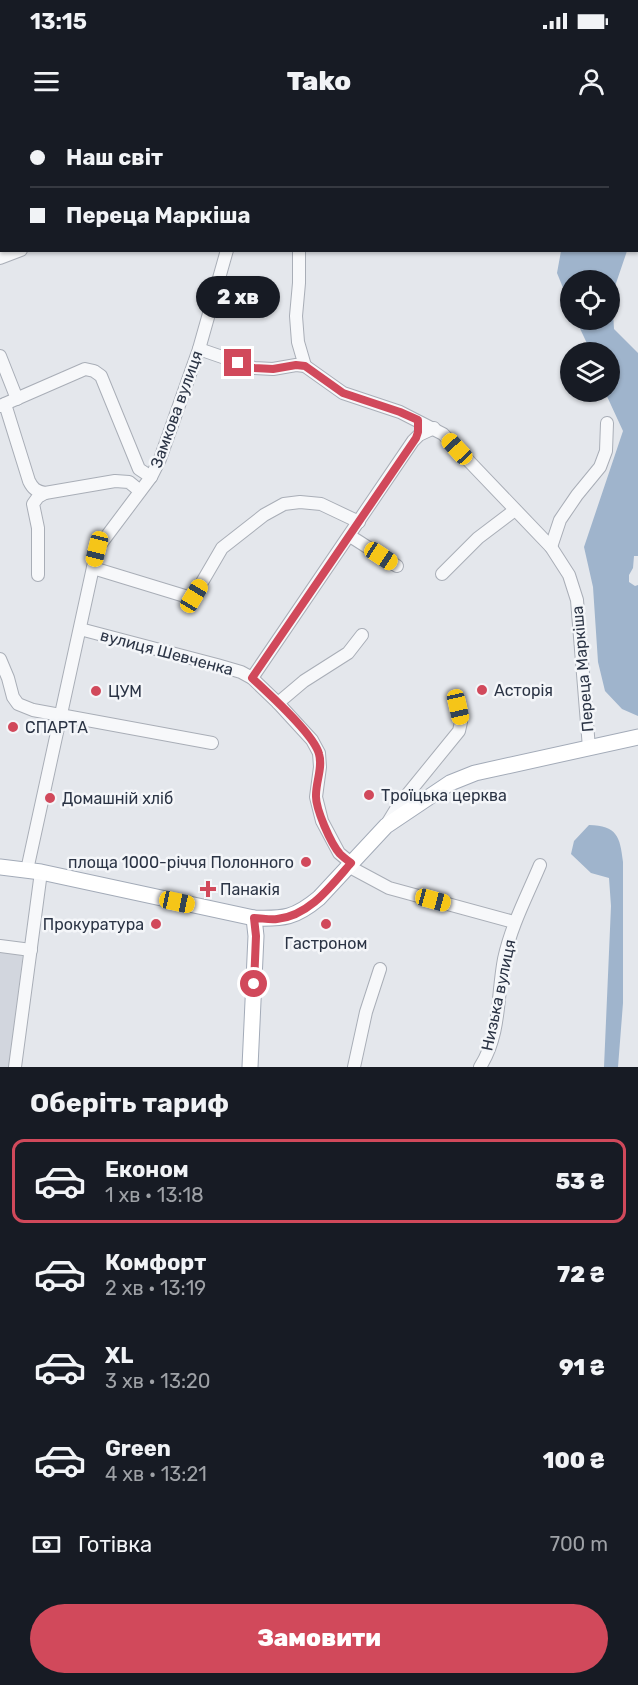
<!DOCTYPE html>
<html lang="uk">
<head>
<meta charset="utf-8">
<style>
  :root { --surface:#171b24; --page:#20242c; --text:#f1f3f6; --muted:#9ea1a6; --line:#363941; --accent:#d1495b }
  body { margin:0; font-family:Rubik,sans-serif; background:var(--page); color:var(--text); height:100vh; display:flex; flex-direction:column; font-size:22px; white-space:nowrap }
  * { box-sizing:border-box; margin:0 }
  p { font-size:20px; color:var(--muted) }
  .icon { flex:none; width:33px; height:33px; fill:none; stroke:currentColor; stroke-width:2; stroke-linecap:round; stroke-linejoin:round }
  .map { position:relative; height:947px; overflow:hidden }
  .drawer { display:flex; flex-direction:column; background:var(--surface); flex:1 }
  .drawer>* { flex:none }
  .top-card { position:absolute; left:0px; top:0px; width:639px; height:132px; box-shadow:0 2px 4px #0004; display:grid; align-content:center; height:132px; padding:0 30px; background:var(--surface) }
  .tools { position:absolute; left:560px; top:150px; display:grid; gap:12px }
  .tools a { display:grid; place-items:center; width:60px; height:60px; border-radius:50%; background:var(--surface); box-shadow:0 2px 4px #0004; font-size:30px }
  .end { position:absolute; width:27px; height:27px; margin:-14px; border:8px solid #d1495b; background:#fff; box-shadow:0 0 0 3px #fff }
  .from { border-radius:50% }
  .bubble { position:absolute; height:42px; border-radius:21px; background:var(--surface); box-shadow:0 2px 4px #0004; font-size:20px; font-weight:800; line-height:42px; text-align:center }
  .car { position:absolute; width:18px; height:36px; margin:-18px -9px; border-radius:8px; box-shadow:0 0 4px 2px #0007; background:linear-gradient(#f5c518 24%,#345 0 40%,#f5c518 0 76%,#345 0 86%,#f5c518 0) }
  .top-card b { display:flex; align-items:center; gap:21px; height:57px; font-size:22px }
  .top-card b+b { border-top:2px solid var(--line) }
  .top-card i { width:15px; height:15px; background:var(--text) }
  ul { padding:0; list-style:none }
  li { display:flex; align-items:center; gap:18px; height:84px; margin:0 12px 9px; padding:0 18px; border:3px solid transparent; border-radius:12px }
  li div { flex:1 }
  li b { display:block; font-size:22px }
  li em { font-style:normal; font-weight:800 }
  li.selected { border-color:var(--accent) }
  li>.icon { width:54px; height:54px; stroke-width:1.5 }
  h2 { padding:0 30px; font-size:27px; line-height:72px }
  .pay { display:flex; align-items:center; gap:15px; height:66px; padding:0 30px; font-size:22px }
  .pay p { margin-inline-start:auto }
  .primary-button { display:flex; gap:12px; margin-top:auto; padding:12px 30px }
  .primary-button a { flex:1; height:69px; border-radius:36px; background:var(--accent); color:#fff; font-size:24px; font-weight:800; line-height:69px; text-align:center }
  .status { display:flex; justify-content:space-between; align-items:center; height:42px; padding:0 30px; background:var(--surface); direction:ltr }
  .status svg { height:16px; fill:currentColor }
  header { display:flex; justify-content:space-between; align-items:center; height:78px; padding:0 30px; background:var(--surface); font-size:27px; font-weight:800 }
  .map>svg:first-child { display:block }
  .built { fill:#d2d6de }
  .water { fill:#9fb4cc }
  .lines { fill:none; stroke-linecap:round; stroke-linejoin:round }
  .minor-casing { stroke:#a9aeb7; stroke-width:14 }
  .major-casing { stroke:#a3abb8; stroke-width:17 }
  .minor { stroke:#f7f8fa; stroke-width:12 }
  .major { stroke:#fff; stroke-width:15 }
  .route { stroke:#d1495b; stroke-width:8 }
  .poi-dot { fill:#d1495b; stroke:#f4f6f9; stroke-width:2 }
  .labels { text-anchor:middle; stroke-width:5; stroke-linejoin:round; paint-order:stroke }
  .street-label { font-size:16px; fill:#2b3445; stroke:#f4f6f9 }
  .poi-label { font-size:16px; fill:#2b3445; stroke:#f4f6f9; text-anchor:start }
</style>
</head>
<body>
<div class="status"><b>13:15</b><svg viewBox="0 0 49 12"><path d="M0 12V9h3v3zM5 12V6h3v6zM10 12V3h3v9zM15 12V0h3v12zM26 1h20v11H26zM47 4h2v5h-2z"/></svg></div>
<header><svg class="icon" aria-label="menu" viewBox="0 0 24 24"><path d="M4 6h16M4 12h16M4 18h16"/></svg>Tako<svg class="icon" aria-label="person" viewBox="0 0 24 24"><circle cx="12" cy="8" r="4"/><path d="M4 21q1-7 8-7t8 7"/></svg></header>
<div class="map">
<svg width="638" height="947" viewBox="0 0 638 947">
  <rect width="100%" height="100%" fill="#e4e7ec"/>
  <polygon class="built" points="0,832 23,835 9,947 0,947"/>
  <g class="water">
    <polygon points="561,131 627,131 612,175 614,209 638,233 638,436 634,436 633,448 629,455 629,462 635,466 638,465 638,596 622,589 605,571 598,542 593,467 584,427 623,311 605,272 609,272 609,232 591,232 576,200 609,200 609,160 570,160 570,185 557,153"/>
    <path d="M589,705C617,706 620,716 623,742V883L618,947H604L611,786L609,758L591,753L571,734L574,721Z"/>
  </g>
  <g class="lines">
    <defs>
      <g id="minor">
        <polyline points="262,2 262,0"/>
        <polyline points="299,130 299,163 296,196 298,222 305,246"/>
        <polyline points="0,138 21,130"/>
        <polyline points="199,229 254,248 273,249 296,245 305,246 343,273 400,292 443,314 551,427 569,455 577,480 589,628"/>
        <polyline points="0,236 17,279"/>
        <path d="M5,284L29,361C33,369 36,371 45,373"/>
        <polyline points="0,286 85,249 94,251 101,256 139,349 151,357"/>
        <polyline points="350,416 397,446"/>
        <polyline points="551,427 560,400 577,375 600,347 606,331 607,303"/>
        <polyline points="93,448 188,477 194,476 222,428 264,395 284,384 300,382 321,384 359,402"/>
        <polyline points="442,454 478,418 515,390"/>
        <polyline points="38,455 38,408 33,384 38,377 45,373 115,361 129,362 140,371"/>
        <polyline points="80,509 217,545 241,552 252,558 278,583 312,620 319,633 320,647 316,677 322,701 339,733 351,743"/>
        <polyline points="0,539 8,558 13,577 18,584 33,590 212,623"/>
        <polyline points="252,558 413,321 419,315 434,308"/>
        <polyline points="278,583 304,561 348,533 362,515"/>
        <polyline points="387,704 398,686 459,611 461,602 458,587"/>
        <polyline points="348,746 389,768 514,802"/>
        <polyline points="27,750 97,429 151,357 160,339 199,229 227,130"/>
        <polyline points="0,826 31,830"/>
        <polyline points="15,947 41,752"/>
        <polyline points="354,947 366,892 380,849"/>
        <path d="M480,947C501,915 497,875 504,839C511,806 527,776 540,745"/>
      </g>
      <g id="major">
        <path d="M0,747L41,752L254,798C284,799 295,798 319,778L386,706L450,663L475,653L638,617"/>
        <polyline points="250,947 256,816 254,798"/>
      </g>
    </defs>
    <use href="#minor" class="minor-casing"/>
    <use href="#major" class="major-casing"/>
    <use href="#minor" class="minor"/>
    <use href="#major" class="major"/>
  </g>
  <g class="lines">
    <path class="route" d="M238,243L254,248L273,249L296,245L305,246L343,273L400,292L418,300V312L416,318L252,558C268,573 314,614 319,634C323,647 316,661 316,675C315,688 331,724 340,734C343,737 347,740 351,743C331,766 309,796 277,799C270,800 261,798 254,798L256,816L254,864"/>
  </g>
  <g class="poi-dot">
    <circle cx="482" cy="570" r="6"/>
    <circle cx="96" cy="571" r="6"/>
    <circle cx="13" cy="607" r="6"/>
    <circle cx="369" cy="675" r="6"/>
    <circle cx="50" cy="678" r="6"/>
    <circle cx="306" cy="742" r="6"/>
    <path d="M205 760h6v6h6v6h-6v6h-6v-6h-6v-6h6z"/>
    <circle cx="156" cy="804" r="6"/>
    <circle cx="326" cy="804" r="6"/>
  </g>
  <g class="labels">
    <g class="street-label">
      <text transform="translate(176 289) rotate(-70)" y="6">Замкова вулиця</text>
      <text transform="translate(167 532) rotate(15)" y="6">вулиця Шевченка</text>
      <text transform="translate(582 549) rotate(-95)" y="6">Переца Маркіша</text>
      <text transform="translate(498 875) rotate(-78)" y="6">Низька вулиця</text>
    </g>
    <g class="poi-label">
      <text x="494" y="576">Асторія</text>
      <text x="108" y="577">ЦУМ</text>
      <text x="25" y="613">СПАРТА</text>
      <text x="381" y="681">Троїцька церква</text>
      <text x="62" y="684">Домашній хліб</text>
      <text x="294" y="748" text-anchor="end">площа 1000-річчя Полонного</text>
      <text x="220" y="775">Панакія</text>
      <text x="144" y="810" text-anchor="end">Прокуратура</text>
      <text x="326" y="829" text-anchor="middle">Гастроном</text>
    </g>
  </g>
</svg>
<div class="tools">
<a><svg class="icon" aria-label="locate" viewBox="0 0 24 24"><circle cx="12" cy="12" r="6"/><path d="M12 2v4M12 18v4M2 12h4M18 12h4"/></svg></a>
<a><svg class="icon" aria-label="layers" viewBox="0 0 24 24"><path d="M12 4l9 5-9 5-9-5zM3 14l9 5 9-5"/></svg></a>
</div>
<i class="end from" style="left:254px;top:864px"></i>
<i class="end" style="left:238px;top:243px"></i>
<div class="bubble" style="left:196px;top:156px;width:84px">2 хв</div>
<i class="car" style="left:457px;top:329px;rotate:317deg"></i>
<i class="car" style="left:97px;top:429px;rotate:194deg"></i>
<i class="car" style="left:381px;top:436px;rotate:123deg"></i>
<i class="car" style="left:194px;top:476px;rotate:31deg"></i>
<i class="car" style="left:458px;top:587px;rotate:167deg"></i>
<i class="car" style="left:433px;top:780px;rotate:105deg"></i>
<i class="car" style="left:177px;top:782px;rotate:102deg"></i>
<div class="top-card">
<b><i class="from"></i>Наш світ</b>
<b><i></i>Переца Маркіша</b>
</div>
</div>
<section class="drawer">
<h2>Оберіть тариф</h2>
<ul>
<li class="selected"><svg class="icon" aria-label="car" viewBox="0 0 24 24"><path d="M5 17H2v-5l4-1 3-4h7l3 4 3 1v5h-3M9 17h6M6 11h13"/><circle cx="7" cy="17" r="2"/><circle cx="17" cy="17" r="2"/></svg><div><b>Економ</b><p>1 хв · 13:18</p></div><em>53 ₴</em></li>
<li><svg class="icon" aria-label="car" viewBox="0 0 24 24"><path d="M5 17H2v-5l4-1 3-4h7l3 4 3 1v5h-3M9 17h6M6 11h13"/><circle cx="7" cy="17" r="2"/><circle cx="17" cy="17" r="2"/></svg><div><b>Комфорт</b><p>2 хв · 13:19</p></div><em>72 ₴</em></li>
<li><svg class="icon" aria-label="car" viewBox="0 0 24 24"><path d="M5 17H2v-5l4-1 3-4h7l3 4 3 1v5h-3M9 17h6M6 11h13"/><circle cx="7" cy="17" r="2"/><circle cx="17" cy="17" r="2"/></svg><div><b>XL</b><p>3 хв · 13:20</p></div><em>91 ₴</em></li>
<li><svg class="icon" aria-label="car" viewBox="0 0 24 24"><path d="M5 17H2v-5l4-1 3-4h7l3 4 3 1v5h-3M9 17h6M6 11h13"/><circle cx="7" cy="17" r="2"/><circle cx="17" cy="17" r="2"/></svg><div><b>Green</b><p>4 хв · 13:21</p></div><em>100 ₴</em></li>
</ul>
<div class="pay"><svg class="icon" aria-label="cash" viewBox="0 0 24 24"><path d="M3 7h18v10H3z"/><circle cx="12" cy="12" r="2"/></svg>Готівка<p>700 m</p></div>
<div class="primary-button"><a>Замовити</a></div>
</section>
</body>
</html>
